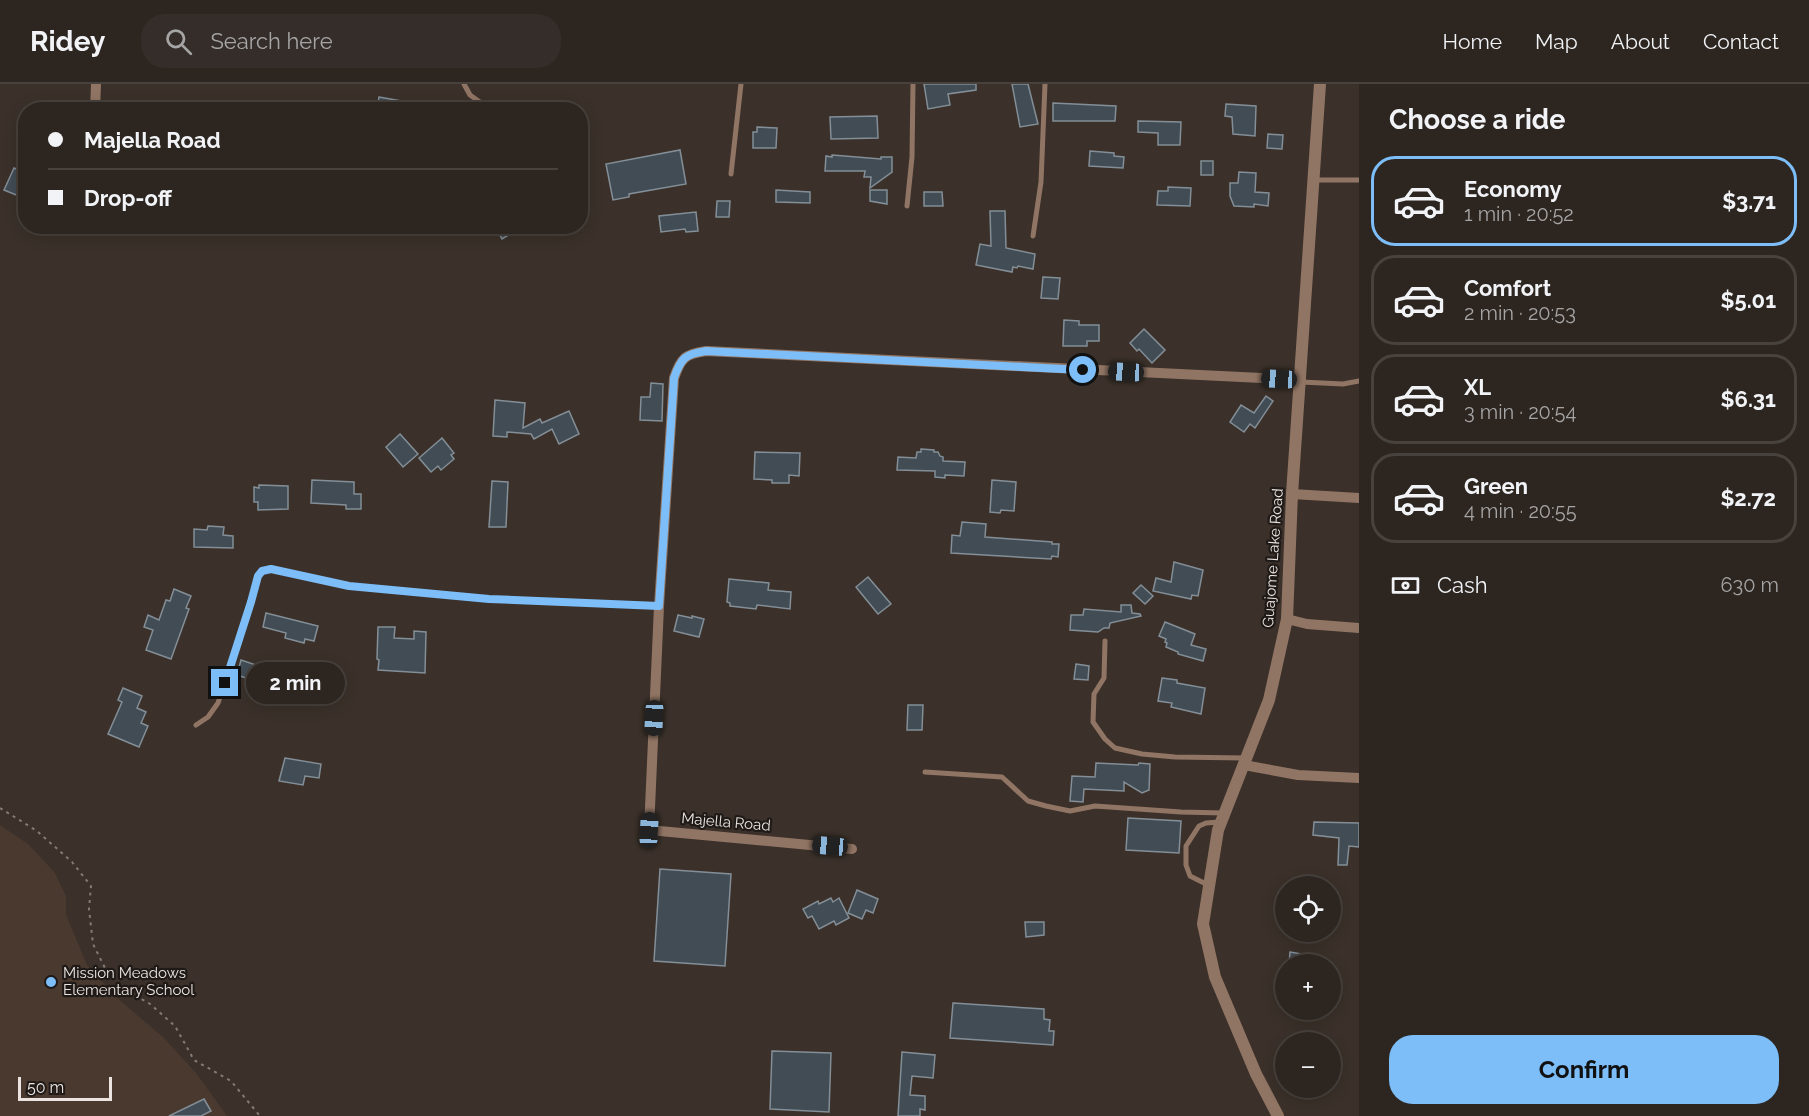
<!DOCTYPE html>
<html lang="en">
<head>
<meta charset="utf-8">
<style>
  :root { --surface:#2c2520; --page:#342d29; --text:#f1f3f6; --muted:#a6a5a5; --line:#48423e; --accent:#7dbef9 }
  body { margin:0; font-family:Raleway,sans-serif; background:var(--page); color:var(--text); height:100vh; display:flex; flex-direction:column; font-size:22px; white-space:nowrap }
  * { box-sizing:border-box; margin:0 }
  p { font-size:20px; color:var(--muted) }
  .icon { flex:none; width:33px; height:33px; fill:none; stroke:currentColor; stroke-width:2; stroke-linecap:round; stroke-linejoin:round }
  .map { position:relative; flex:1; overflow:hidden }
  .panel { display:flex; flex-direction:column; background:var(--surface); width:450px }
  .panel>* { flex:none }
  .top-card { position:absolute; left:18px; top:18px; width:570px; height:132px; border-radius:24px; box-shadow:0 3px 15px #0003,0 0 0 2px var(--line); display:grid; align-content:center; height:132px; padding:0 30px; background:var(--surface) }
  .buttons { position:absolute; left:1275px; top:792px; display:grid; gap:12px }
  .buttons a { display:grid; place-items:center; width:66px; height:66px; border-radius:50%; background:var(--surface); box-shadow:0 3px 15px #0003,0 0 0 2px var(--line); font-size:30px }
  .scale { position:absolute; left:18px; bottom:15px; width:94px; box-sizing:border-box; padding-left:6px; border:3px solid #eae3df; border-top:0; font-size:16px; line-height:21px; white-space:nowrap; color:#eae3df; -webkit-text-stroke:4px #1f1a17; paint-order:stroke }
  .end { position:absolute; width:27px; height:27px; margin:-14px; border:8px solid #7dbef9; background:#111; box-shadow:0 0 0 3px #111 }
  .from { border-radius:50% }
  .bubble { position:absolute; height:42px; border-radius:21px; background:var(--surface); box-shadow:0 3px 15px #0003,0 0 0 2px var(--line); font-size:20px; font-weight:700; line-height:42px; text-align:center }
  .car { position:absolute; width:18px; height:36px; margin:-18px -9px; border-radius:8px; box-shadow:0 0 4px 2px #0007; background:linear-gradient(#222 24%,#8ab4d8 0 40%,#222 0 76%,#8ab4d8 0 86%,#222 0) }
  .top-card b { display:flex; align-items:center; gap:21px; height:57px; font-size:22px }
  .top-card b+b { border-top:2px solid var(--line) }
  .top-card i { width:15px; height:15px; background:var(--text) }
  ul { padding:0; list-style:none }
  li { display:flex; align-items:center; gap:18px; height:90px; margin:0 12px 9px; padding:0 18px; border:3px solid var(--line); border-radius:24px }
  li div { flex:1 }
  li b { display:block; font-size:22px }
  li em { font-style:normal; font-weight:700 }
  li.active { border-color:var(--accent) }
  li>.icon { width:54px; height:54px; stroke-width:1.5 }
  h2 { padding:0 30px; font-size:27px; line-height:72px }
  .pay { display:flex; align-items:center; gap:15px; height:66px; padding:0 30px; font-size:22px }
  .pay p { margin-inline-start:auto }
  .button { display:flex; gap:12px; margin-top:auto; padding:12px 30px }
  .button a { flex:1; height:69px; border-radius:24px; background:var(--accent); color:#111; font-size:24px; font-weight:700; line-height:69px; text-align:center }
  header { display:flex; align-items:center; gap:36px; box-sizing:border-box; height:84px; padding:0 30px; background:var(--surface); border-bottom:2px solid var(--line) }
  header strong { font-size:28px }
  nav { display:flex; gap:33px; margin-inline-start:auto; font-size:21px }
  .search { width:420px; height:54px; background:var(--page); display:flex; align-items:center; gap:15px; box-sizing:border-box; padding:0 21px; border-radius:24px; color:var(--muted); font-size:22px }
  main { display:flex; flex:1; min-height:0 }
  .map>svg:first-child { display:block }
  .built { fill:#4a392f }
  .building { fill:#424c54; stroke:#838e97; stroke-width:1.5 }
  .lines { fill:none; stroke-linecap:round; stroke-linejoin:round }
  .path { stroke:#847b75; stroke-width:2; stroke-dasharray:3 4.5; stroke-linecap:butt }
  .service { stroke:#917564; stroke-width:5 }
  .minor { stroke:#917564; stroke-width:10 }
  .tertiary { stroke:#917564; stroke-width:12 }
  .route { stroke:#7dbef9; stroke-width:8 }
  .poi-dot { fill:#7dbef9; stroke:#1f1a17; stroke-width:2 }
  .labels { text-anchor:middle; stroke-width:4.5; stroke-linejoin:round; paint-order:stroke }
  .street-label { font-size:15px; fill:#eae3df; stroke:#1f1a17 }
  .poi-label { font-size:15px; fill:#eae3df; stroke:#1f1a17; text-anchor:start }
</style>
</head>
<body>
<header>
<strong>Ridey</strong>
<div class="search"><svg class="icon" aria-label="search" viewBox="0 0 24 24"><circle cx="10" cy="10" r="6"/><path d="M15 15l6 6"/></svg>Search here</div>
<nav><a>Home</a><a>Map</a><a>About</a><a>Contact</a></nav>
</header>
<main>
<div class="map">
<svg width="1359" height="1032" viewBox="0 0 1359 1032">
  <rect width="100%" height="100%" fill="#3b312a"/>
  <polygon class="built" points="0,741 28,760 55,789 66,812 66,831 87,881 118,915 163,953 196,989 227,1032 0,1032"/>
  <g class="building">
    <polygon points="924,0 976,0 976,6 948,10 950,21 928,25"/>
    <polygon points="1012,0 1028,0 1038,40 1020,43"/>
    <polygon points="379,13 418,20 418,26 377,26"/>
    <polygon points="1053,19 1116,22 1115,37 1053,37"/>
    <polygon points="1226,20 1256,22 1255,52 1233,50 1232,33 1225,32"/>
    <polygon points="877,32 878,54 831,55 830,33"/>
    <polygon points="1138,37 1181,38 1180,61 1158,61 1158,49 1138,48"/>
    <polygon points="757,43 777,44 776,64 753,64 753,48 757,48"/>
    <polygon points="1268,50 1283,51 1282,65 1267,64"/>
    <polygon points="680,66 686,100 629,110 629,113 613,116 606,80"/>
    <polygon points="1090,67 1114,69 1114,72 1124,73 1123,84 1089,82"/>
    <polygon points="832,71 881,75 881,73 892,73 892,88 870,104 871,93 864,93 865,87 825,87 826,72 832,73"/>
    <rect x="1201" y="77" width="12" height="14"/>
    <polygon points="14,84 26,89 26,115 4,106"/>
    <polygon points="1239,88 1256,89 1255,108 1269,109 1268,122 1254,120 1254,123 1234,122 1230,112 1230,99 1238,99"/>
    <polygon points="1168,103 1191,104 1190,122 1157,121 1158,107 1168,107"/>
    <polygon points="776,106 810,108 810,119 776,118"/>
    <polygon points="870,106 887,106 887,120 870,117"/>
    <polygon points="924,108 942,108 943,122 924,122"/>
    <polygon points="717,117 730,117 729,133 716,133"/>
    <polygon points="990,127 1005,127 1006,164 1035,170 1033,185 1018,182 1017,184 1013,183 1012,188 976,181 980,160 991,162"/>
    <polygon points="696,128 698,147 686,148 685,145 661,148 659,132"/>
    <polygon points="495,142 523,142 502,155"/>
    <polygon points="1043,193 1060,194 1058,215 1041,214"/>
    <polygon points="1064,236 1079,237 1079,241 1099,241 1099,257 1087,257 1087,262 1063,262"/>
    <polygon points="1144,245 1165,266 1152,279 1139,265 1137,267 1130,259"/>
    <polygon points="651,299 663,300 662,337 640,336 641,313 650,313"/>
    <polygon points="1266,312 1273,317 1255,344 1250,340 1244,348 1230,338 1241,321 1254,329"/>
    <polygon points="495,316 525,319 523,344 540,335 542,339 569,327 579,350 559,360 552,345 534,355 531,350 507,348 507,353 493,352"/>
    <polygon points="400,350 418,370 403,383 386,363"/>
    <polygon points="442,354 454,369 451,371 454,375 441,386 438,382 431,388 419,374"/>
    <polygon points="921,365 934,366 934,368 938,368 940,372 943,373 943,377 965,378 964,392 945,391 945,394 935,393 935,387 897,386 898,373 916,374 917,368 921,368"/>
    <polygon points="755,368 800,369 799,392 789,391 789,399 772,399 772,396 754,395"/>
    <polygon points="312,396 354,398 354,410 361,410 361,425 346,425 346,421 311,419"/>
    <polygon points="992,396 1016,398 1014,427 1001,426 1000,429 990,428"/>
    <polygon points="492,397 508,398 506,443 489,443"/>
    <polygon points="259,401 288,402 288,425 258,426 258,418 254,418 254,403 259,404"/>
    <polygon points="962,438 986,440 985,453 1052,458 1052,460 1059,460 1058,473 1052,472 1051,475 951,469 952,451 960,452"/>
    <polygon points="208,442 224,443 223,451 233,452 233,464 194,463 194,445 207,446"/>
    <polygon points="1174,478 1203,486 1198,512 1192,511 1191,515 1153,507 1156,494 1171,498"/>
    <polygon points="868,493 891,520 878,530 856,503"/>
    <polygon points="729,495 769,499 768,506 791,508 790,525 757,521 756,525 730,522 730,519 727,518"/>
    <polygon points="1141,501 1153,512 1145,520 1133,509"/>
    <polygon points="174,505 191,512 186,524 189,525 171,575 146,566 153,546 144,543 148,531 159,536 166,516 170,517"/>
    <polygon points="1121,521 1131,521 1132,529 1140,530 1141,532 1110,539 1109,544 1104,544 1098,548 1070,546 1071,531 1083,531 1084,525 1121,528"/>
    <polygon points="266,529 318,542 314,557 305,555 304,559 285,554 286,549 263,543"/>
    <polygon points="678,531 692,534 692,532 704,535 699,553 674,547"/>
    <polygon points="1165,538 1195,550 1191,561 1206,565 1203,577 1178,570 1178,568 1166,563 1167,559 1165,558 1166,555 1159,552"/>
    <polygon points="378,543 395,543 394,554 414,555 414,547 426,548 425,589 378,586 379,576 377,575"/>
    <polygon points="241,576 256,581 252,596 237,591"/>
    <polygon points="1076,580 1089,582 1088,596 1074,595"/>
    <polygon points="1162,594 1177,596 1177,599 1205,604 1201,630 1171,623 1172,619 1158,617"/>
    <polygon points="123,604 142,612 137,624 146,628 141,639 148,642 139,663 108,650 122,618 118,616"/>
    <polygon points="908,621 923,621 922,646 907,646"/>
    <polygon points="285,674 321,680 319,694 305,692 303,701 279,697"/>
    <polygon points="1096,679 1138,681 1139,679 1150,680 1149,706 1142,709 1124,698 1124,707 1084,705 1083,718 1070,717 1072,692 1095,693"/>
    <polygon points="1128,734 1181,737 1179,769 1126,766"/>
    <polygon points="1314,738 1359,739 1359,763 1349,762 1347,781 1338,781 1339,754 1313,751"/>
    <polygon points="660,785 731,790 725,882 654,877"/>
    <polygon points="857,806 878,815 873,829 866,826 862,835 848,829"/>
    <polygon points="831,814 833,818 839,814 849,834 836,841 834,837 819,845 812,832 808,834 803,825 818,817 819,820"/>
    <polygon points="1025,838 1044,838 1044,851 1026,853"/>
    <polygon points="1290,868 1302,870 1300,880 1289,880"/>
    <polygon points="953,919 1044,925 1044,935 1050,936 1049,947 1054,947 1053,961 950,954"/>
    <polygon points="772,967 831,969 829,1028 770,1025"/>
    <polygon points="902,968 935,971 933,994 912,992 910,1011 925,1012 925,1026 920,1025 920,1032 898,1032"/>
    <polygon points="204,1015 211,1027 201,1032 169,1032"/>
  </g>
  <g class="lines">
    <polyline class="path" points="0,724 37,747 72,778 91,802 89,825 93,860 105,884 122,904 150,920 175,942 194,976 231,997 260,1032"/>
    <g class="service">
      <polyline points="464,0 470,11 491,26"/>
      <polyline points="731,90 741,0"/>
      <polyline points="1314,96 1359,96"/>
      <polyline points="907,122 912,73 913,0"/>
      <polyline points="1033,152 1041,98 1045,0"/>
      <polyline points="1301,298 1343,300 1359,297"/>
      <polyline points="1105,557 1104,594 1094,610 1093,638 1105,655 1115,664 1142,670 1175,673 1245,674"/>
      <polyline points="196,641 208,633 218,619 251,518 258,492 262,487 271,485 349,502 489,515 659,522"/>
      <polyline points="925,688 1002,693 1028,717 1046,722 1070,727 1095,722 1181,728 1223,729"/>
      <polyline points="1208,801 1190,792 1186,781 1186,762 1199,742 1206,739 1220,738"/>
    </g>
    <g class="minor">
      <polyline points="95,26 96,0"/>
      <polyline points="1292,410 1359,414"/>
      <polyline points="1287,535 1307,540 1359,544"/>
      <polyline points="1244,681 1298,691 1359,694"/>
      <path d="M852,765L649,746L659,522L674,294C681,274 685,270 706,267L1301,296"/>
    </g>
    <polyline class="tertiary" points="1278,1032 1256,990 1215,893 1203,840 1218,746 1269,616 1287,535 1292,410 1320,0"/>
  </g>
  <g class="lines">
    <path class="route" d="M225,599L251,518L258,492L262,487L271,485L349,502L489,515L659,522L674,294C681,274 685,270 706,267L1083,286"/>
  </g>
  <circle class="poi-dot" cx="51" cy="898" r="6"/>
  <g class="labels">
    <g class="street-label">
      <text transform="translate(1273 474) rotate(-86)" y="5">Guajome Lake Road</text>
      <text transform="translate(726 738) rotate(5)" y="5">Majella Road</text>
    </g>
    <g class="poi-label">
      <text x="63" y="894">Mission Meadows<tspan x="63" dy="17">Elementary School</tspan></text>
    </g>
  </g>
</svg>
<div class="buttons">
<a><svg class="icon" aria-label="locate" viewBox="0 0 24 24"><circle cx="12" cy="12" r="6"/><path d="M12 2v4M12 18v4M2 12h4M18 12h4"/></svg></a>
<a>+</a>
<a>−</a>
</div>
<div class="scale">50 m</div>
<i class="end from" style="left:1083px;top:286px"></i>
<i class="end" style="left:225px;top:599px"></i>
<div class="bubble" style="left:246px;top:578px;width:99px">2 min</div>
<i class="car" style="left:1126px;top:288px;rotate:273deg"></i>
<i class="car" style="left:1279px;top:295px;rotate:273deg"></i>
<i class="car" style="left:654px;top:634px;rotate:183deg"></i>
<i class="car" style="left:649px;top:746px;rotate:3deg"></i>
<i class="car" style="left:830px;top:762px;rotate:275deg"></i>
<div class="top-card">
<b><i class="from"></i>Majella Road</b>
<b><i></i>Drop-off</b>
</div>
</div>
<section class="panel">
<h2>Choose a ride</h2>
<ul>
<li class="active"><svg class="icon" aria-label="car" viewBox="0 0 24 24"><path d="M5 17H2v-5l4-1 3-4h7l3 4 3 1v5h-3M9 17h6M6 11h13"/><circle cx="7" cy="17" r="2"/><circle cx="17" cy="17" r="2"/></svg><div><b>Economy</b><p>1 min · 20:52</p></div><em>$3.71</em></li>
<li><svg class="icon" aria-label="car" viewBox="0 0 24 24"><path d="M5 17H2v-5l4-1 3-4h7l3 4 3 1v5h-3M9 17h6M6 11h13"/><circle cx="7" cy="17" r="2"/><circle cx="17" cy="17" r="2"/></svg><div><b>Comfort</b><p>2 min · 20:53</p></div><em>$5.01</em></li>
<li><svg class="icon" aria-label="car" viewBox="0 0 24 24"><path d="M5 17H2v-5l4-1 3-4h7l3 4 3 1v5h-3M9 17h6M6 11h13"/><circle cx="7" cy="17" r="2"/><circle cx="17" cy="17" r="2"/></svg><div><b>XL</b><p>3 min · 20:54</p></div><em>$6.31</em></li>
<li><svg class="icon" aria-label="car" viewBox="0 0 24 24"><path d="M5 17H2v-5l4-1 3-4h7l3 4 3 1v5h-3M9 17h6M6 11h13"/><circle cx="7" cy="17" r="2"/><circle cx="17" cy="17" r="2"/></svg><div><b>Green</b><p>4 min · 20:55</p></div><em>$2.72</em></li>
</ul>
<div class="pay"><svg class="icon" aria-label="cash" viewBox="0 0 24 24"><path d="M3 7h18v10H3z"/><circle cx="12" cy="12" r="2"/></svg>Cash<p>630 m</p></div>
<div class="button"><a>Confirm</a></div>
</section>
</main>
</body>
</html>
